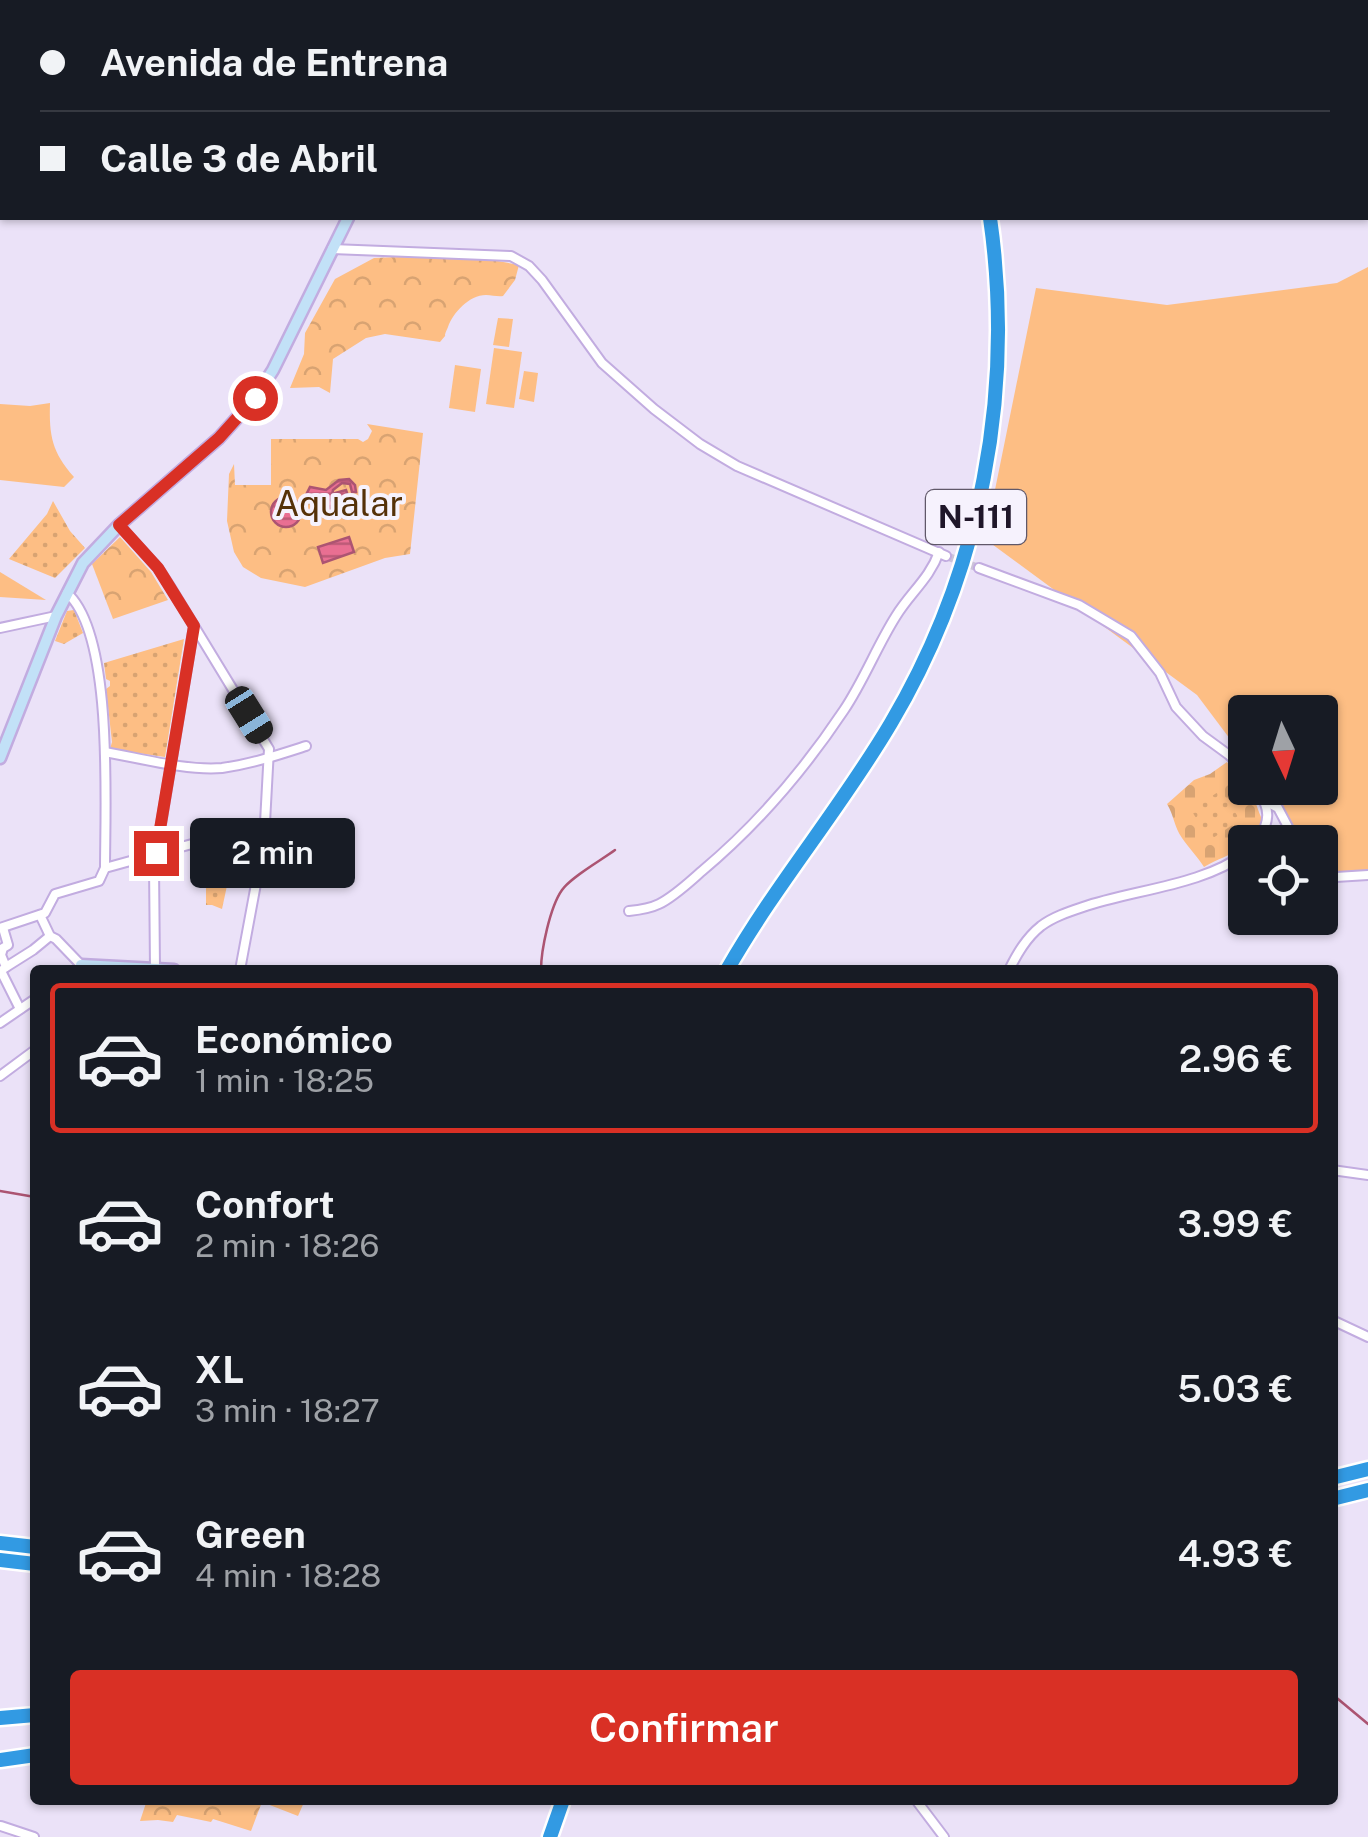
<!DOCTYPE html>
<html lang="es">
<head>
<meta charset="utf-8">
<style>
  :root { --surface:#171b24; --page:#242831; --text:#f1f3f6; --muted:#9ea1a6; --line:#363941; --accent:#d93025 }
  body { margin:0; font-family:"Public Sans",sans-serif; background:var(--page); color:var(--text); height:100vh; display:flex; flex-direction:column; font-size:38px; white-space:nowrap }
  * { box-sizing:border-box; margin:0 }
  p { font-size:32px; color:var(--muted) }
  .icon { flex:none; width:55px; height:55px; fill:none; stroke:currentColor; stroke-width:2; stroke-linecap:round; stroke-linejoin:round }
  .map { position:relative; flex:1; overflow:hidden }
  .sheet { position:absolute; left:30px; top:965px; width:1308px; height:840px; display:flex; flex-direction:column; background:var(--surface); border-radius:10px; box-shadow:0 2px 8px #0004 }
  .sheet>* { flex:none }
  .banner { position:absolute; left:0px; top:0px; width:1370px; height:220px; box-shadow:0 2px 8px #0004; display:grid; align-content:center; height:220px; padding:0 40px; background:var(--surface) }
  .needle { width:65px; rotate:176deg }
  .fabs { position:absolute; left:1228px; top:695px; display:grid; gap:20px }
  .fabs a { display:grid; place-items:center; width:110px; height:110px; border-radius:10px; background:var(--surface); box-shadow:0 2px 8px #0004; font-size:50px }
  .end { position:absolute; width:45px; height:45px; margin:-22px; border:12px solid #d93025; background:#fff; box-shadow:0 0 0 5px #fff }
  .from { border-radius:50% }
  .bubble { position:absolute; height:70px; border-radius:10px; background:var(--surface); box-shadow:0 2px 8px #0004; font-size:32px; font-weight:600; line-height:70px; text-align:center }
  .car { position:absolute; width:30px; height:60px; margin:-30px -15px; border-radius:12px; box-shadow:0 0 8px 2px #0007; background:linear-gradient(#222 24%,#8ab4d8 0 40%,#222 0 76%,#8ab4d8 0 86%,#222 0) }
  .banner b { display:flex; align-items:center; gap:35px; height:95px; font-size:38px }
  .banner b+b { border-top:2px solid var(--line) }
  .banner i { width:25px; height:25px; background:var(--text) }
  ul { padding:18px 0 0; list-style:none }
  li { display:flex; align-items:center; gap:30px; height:150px; margin:0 20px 15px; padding:0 20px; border:5px solid transparent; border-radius:10px }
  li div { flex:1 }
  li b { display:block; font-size:38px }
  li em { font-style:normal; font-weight:600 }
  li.current { border-color:var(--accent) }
  li>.icon { width:90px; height:90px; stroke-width:1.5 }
  .primary-button { display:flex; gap:20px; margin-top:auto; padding:20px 40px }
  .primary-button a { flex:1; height:115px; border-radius:10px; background:var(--accent); color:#fff; font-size:40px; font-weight:600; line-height:115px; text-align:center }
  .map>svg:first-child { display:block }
  .grass { fill:#fdbe84 }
  .cemetery { fill:url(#cemetery-stones) }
  .park { fill:url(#park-crowns) }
  .garden { fill:url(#garden-dots) }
  .water { fill:url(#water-rules); stroke:#ac5472; stroke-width:2.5 }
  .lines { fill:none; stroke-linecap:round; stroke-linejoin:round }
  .stream { stroke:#ac5472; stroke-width:2.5 }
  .street-tunnel { stroke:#ccc3d9; stroke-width:8; stroke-dasharray:8 4; stroke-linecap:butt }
  .street-casing { stroke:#c2ace0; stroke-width:12 }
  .secondary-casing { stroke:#c2ace0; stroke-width:15 }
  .highway-casing { stroke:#fff; stroke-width:19 }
  .street { stroke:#fff; stroke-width:8 }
  .secondary { stroke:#c2e1f7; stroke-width:10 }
  .highway { stroke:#329ae3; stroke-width:14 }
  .route { stroke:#d93025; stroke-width:12 }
  .labels { text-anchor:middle; stroke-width:8; stroke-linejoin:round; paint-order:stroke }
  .shield { fill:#f6f2fd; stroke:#605869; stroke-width:2.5 }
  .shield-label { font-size:32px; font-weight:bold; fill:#1f1629 }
  .park-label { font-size:35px; fill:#553108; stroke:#f6f2fd }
</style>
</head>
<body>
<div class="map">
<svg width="1368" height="1837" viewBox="0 0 1368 1837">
  <defs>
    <pattern id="cemetery-stones" width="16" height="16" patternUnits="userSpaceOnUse" patternTransform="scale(2.5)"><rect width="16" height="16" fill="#fdbe84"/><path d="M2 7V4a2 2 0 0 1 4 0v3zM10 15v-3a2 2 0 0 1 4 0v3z" fill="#d8a372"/></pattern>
    <pattern id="park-crowns" width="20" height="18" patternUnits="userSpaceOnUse" patternTransform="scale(2.5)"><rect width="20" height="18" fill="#fdbe84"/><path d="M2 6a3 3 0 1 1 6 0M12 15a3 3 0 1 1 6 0" fill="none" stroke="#d8a372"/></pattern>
    <pattern id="garden-dots" width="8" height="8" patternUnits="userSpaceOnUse" patternTransform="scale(2.5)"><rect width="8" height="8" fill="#fdbe84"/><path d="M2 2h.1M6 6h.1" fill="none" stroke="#d8a372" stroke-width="1.8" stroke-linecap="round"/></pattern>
    <pattern id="water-rules" width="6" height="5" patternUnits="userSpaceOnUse" patternTransform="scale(2.5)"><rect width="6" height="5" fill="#e96f92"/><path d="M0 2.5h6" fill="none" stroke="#bc5a77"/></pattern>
  </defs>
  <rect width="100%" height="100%" fill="#ebe2f8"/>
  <g class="grass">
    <polygon points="1368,267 1368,875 1333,878 1320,861 1320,842 1306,842 1266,788 1320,788 1320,712 1245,712 1245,759 1197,695 985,539 1036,288 1167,305 1337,283"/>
    <polygon points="498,318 513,319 509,347 493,345"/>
    <polygon points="494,348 522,352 514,408 486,404"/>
    <polygon points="455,365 481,369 475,412 449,408"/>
    <polygon points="524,371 538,373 534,402 519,399"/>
    <path d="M50,403C49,436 52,452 74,477L64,487L0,480V404L30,406Z"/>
    <polygon points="0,572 46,600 0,597"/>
  </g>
  <path class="cemetery" d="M1227,762C1235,775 1245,783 1252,795C1257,804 1259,815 1265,825C1255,831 1249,841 1241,847C1230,856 1217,859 1204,867C1197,856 1189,848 1182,838C1174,827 1174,815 1167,804L1194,780L1210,774Z"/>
  <g class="park">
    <path d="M398,257L487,259L519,265L515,280L503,296C498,297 492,295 486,295C469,295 453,313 448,327C441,342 450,330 440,342L385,334L366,338L333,359L330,393L319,387L290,388L304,354L305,333L335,279L374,258Z"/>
    <polygon points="367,424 423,433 410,554 385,558 305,587 261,578 243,567 234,552 227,521 229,474 234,464 235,485 271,485 271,439 358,439 363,442 368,439 372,431"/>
    <polygon points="120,537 151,572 168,600 113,619 92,564"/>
    <polygon points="147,1800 305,1800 298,1816 262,1802 251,1831 213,1819 211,1822 177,1815 173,1822 158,1820 140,1821"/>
  </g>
  <g class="garden">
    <polygon points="53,501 70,531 85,548 55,578 9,559 47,514"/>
    <polygon points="74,610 83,633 64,644 55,641 67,611"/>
    <polygon points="184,639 165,757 110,749 112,742 106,689 110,686 110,681 106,679 104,663"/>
    <polygon points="1221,790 1240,820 1210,840 1191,810"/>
    <polygon points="232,861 234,862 233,866 231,867 222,909 212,905 206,905 206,873 216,872 215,864"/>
  </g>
  <g class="water">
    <polygon points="349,479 355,485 356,492 352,492 350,484 342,483 333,490 331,500 334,505 336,502 333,500 335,493 346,490 353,510 346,512 344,506 340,509 336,509 344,514 353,514 358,508 354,500 358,499 362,513 357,518 344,518 331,509 330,516 324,517 320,505 310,501 306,495 310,487 326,490 339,480"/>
    <circle cx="286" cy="512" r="15"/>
    <polygon points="349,537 354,552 323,563 318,547"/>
  </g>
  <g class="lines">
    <g class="stream">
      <path d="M541,970C541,950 550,907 562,890C571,877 600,861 615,850"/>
      <polyline points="0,1191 35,1197"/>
      <polyline points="1332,1694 1368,1724"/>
    </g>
    <polyline class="street-tunnel" points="946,556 979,568"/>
    <defs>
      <g id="street">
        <polyline points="332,249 511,256 529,266 542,280 602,363 654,409 700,444 737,466 946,556"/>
        <polyline points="119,525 158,568 171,588 269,749 264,841 240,970"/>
        <polyline points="979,568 1079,605 1131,636 1160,673 1176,707 1203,736 1229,755 1245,771"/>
        <path d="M67,593C114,634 105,806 105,868"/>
        <polyline points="0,628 56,616"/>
        <path d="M105,752C140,758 186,771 222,768C251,764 278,755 306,746"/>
        <path d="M1257,788C1271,810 1270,820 1258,842"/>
        <polyline points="1267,802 1278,808 1296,842"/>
        <polyline points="1320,878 1368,875"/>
        <path d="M629,911C639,910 649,909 659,904C675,896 688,883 702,871C757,825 804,770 844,710C864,680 877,646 896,616C910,593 930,578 939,552"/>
        <polyline points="40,915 50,936 56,939 81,965 76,970"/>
        <polyline points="0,928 45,913 55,894 99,881 105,868 210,839 265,830"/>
        <polyline points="3,928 8,945 3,948 1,955 6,967 1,971 20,1009"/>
        <polyline points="6,967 33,950 50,936"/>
        <polyline points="155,968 154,866 194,626"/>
        <path d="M1009,970C1017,954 1026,938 1041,926C1053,917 1068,912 1083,907C1132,890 1205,885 1245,853"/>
        <polyline points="0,1023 35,999"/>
        <polyline points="0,1076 35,1050"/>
        <polyline points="1332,1170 1368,1175"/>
        <polyline points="1332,1320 1368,1337"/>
        <polyline points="916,1800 944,1837"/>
        <polyline points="1,1826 34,1837"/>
      </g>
      <g id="secondary">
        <polyline points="401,2 401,0"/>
        <polyline points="0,758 56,616 83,563 119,525 219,438 255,398 273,370 348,218"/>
        <polyline points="81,965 174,970"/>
      </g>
      <g id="highway">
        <polyline points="924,0 925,2"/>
        <path d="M727,970C776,884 841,808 891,723C981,571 1015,392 990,218"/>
        <polyline points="1332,1478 1368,1469"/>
        <polyline points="1332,1499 1368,1490"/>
        <polyline points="0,1543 35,1547"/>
        <polyline points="0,1560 35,1564"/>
        <polyline points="0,1718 35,1715"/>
        <polyline points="0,1760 35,1755"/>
        <polyline points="550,1837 563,1800"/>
      </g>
    </defs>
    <use href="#street" class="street-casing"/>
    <use href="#secondary" class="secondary-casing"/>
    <use href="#highway" class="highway-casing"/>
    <use href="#street" class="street"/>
    <use href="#secondary" class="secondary"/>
    <use href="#highway" class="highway"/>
  </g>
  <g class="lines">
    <polyline class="route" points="156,853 194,626 158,568 119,525 219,438 255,398"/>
  </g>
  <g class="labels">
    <rect class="shield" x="926" y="490" width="100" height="54" rx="8"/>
    <g class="shield-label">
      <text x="976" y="528">N-111</text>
    </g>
    <g class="park-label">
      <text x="339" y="516">Aqualar</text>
    </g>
  </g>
</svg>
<div class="fabs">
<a><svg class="needle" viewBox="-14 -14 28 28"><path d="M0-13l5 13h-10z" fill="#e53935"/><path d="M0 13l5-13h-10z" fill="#9ea1a6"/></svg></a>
<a><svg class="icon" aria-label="locate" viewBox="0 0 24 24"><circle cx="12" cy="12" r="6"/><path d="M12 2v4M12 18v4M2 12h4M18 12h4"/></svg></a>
</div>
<i class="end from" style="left:255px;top:398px"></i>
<i class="end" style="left:156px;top:853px"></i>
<div class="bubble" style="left:190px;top:818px;width:165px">2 min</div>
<i class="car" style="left:249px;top:715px;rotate:148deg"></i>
<div class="banner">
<b><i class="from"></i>Avenida de Entrena</b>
<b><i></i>Calle 3 de Abril</b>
</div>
<section class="sheet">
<ul>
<li class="current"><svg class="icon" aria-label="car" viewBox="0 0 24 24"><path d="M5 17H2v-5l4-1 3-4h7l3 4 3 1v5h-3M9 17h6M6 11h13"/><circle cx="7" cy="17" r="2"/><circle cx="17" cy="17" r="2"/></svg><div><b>Económico</b><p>1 min · 18:25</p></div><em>2.96 €</em></li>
<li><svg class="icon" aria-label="car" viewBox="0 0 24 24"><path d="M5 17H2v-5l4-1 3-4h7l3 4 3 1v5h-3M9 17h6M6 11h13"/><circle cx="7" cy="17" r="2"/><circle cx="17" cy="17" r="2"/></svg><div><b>Confort</b><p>2 min · 18:26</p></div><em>3.99 €</em></li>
<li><svg class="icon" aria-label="car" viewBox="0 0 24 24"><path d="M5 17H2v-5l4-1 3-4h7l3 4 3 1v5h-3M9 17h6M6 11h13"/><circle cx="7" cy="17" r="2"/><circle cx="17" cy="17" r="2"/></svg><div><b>XL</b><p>3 min · 18:27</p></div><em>5.03 €</em></li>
<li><svg class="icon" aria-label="car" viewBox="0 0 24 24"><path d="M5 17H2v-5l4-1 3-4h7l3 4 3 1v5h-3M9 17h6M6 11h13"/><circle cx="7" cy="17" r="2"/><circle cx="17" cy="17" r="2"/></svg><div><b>Green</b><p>4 min · 18:28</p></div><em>4.93 €</em></li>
</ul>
<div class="primary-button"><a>Confirmar</a></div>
</section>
</div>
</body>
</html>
